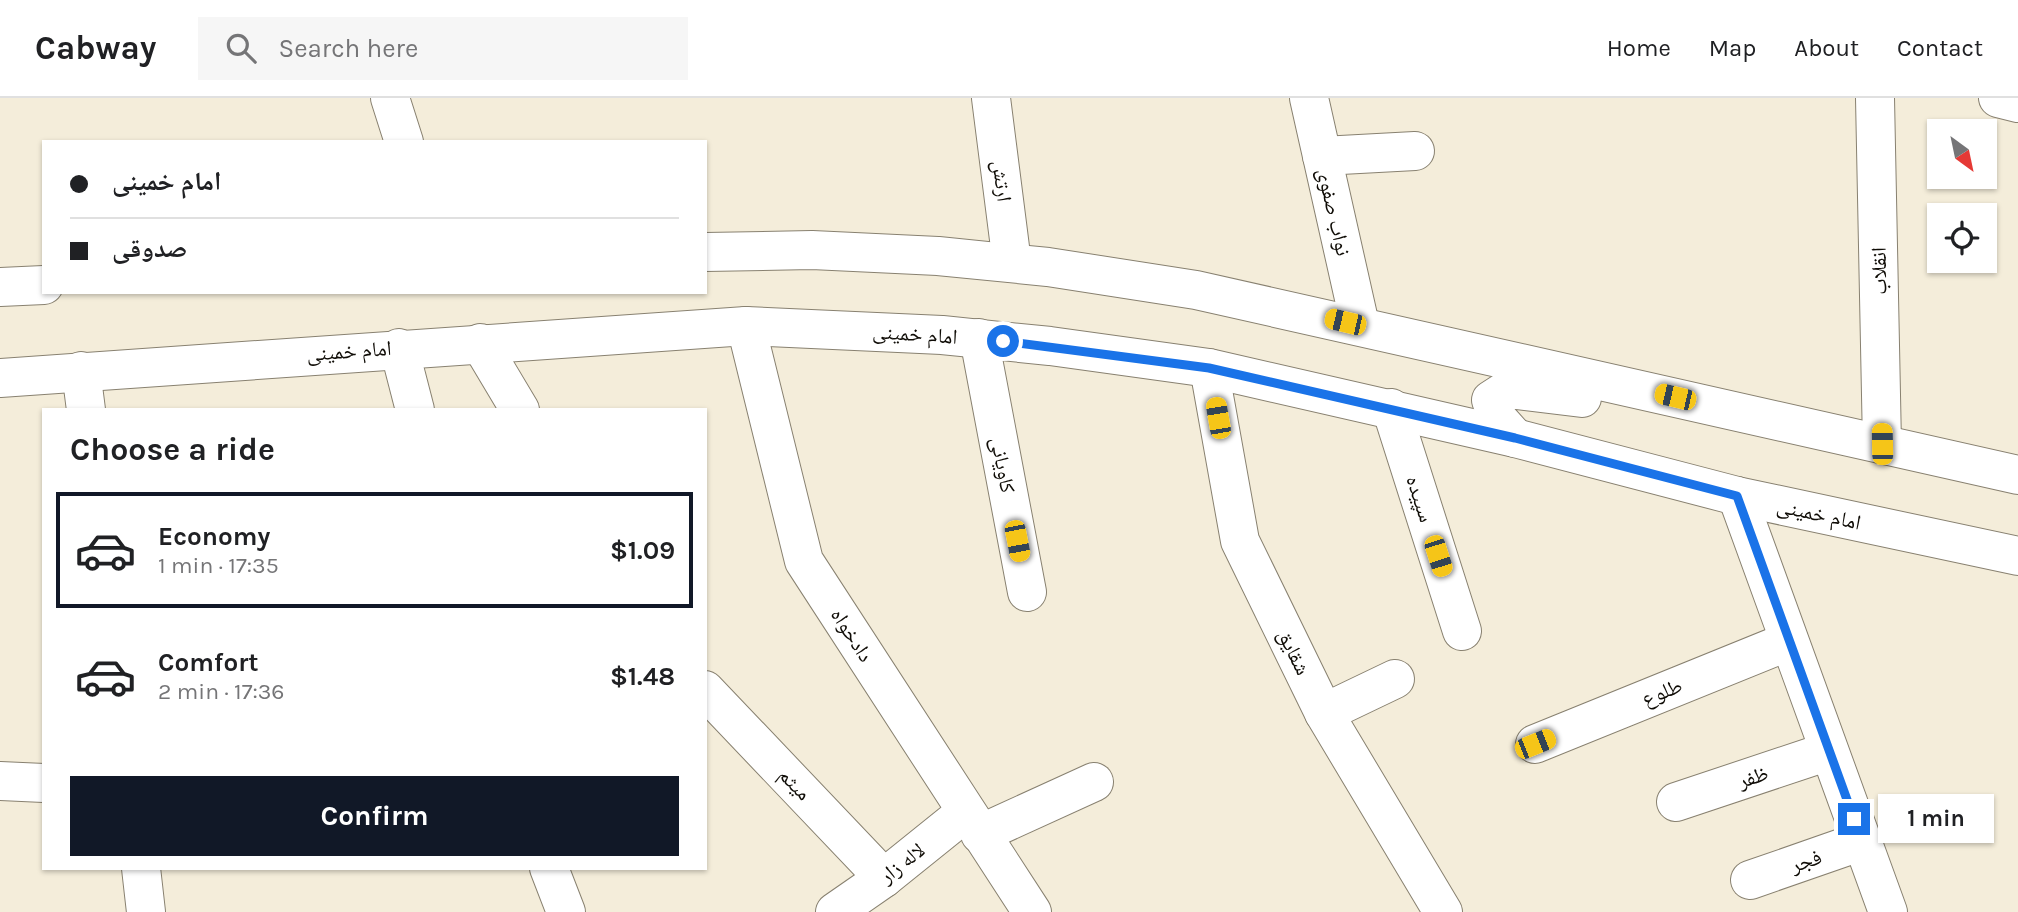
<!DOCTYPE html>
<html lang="en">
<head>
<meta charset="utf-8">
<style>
  :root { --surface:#fff; --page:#f6f6f6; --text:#202124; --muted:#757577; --line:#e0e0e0; --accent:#111827 }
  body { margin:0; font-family:Karla,"Noto Naskh Arabic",sans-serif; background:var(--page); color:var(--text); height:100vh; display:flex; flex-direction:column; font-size:26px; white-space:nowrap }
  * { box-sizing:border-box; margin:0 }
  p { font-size:23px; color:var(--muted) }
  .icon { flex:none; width:38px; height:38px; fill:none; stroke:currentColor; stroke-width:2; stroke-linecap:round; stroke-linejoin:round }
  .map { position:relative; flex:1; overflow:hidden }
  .panel { position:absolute; left:42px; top:310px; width:665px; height:462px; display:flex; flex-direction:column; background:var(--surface); border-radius:0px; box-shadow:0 2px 5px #0004 }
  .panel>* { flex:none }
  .top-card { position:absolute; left:42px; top:42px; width:665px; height:154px; border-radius:0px; box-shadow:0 2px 5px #0004; display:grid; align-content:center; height:154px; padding:0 28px; background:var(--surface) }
  .needle { width:46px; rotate:147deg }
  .fabs { position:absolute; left:1927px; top:21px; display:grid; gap:14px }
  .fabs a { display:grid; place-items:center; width:70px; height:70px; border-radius:0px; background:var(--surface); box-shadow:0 2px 5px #0004; font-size:35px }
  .end { position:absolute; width:32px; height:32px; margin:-16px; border:9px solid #1a73e8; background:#fff; box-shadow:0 0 0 4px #fff }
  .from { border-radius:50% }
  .bubble { position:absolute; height:49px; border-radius:0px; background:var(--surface); box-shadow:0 2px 5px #0004; font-size:23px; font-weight:700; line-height:49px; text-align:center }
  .car { position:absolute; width:21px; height:42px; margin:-21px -10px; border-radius:9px; box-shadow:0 0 5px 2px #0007; background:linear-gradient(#f5c518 24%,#345 0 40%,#f5c518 0 76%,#345 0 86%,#f5c518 0) }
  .top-card b { display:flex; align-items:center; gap:24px; height:66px; font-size:26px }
  .top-card b+b { border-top:2px solid var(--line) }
  .top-card i { width:18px; height:18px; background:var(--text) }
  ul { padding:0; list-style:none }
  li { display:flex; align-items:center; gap:21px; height:116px; margin:0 14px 10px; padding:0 14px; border:4px solid transparent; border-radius:0px }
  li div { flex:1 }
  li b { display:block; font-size:26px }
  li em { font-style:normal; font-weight:700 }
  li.on { border-color:var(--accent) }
  li>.icon { width:63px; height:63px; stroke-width:1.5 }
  h2 { padding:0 28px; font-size:32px; line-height:84px }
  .primary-button { display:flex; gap:14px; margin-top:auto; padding:14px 28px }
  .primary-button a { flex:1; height:80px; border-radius:0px; background:var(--accent); color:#fff; font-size:28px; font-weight:700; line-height:80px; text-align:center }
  header { display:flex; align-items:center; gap:42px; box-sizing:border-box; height:98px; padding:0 35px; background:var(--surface); border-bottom:2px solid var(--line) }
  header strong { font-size:33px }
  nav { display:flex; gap:38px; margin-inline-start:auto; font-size:24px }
  .search { width:490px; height:63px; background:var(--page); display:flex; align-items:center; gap:18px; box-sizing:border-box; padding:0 24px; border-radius:0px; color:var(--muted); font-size:26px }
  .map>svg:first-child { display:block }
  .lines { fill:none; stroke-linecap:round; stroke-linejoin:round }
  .minor-casing { stroke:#888170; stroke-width:40 }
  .major-casing { stroke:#888170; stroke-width:40 }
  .minor { stroke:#fff; stroke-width:38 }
  .major { stroke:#fff; stroke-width:38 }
  .route { stroke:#1a73e8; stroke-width:9 }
  .labels { text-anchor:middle; stroke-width:5; stroke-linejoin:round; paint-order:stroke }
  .street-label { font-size:21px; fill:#0f0c06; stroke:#fff }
</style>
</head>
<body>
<header>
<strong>Cabway</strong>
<div class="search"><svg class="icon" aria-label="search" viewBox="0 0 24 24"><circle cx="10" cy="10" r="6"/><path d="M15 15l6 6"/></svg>Search here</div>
<nav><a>Home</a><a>Map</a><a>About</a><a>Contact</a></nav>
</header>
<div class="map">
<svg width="2018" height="814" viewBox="0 0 2018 814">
  <rect width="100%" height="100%" fill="#f4edda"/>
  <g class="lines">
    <defs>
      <g id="minor">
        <polyline points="390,0 404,44"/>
        <polyline points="991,0 1012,165"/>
        <polyline points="1309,0 1360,227"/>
        <polyline points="1875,0 1882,346"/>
        <polyline points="1998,0 2018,5"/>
        <polyline points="1322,58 1415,53"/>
        <polyline points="746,228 804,463 1032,814"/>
        <polyline points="979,240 1027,494"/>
        <polyline points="480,245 520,312"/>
        <polyline points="399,250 415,312"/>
        <polyline points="1209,270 1240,443 1324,615 1443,814"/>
        <polyline points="81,273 86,312"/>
        <polyline points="1391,310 1462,533"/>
        <polyline points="1737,398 1888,814"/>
        <polyline points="705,592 884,780"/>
        <polyline points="1324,615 1395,581"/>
        <polyline points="1535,646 1789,543"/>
        <polyline points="0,683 44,685"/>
        <polyline points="1676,704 1829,653"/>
        <polyline points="980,736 1094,684"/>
        <polyline points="141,770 146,814"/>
        <polyline points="549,770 566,814"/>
        <polyline points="1750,782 1862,743"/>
        <polyline points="835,814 884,780 966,714"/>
      </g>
      <g id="major">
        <polyline points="705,154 812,152 938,158 1048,169 1196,192 2018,377"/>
        <polyline points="0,189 44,187"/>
        <polyline points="0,280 746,228 942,237 1050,248 1209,270 1515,340 1737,398 2018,458"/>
        <polyline points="1515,340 1497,320 1491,302 1508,291 1582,300"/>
      </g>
    </defs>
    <use href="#minor" class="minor-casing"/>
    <use href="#major" class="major-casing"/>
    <use href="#minor" class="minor"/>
    <use href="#major" class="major"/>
  </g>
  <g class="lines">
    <polyline class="route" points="1003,243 1209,270 1515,340 1737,398 1854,721"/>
  </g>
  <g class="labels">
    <g class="street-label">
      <text transform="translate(1002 83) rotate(83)" y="7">ارتش</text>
      <text transform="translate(1334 114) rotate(77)" y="7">نواب صفوی</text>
      <text transform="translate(1879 173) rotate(-91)" y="7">انقلاب</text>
      <text transform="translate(915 236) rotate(4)" y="7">امام خمینی</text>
      <text transform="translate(349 253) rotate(-4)" y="7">امام خمینی</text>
      <text transform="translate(1003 367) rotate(79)" y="7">کاویانی</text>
      <text transform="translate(1420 401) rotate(72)" y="7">سپیده</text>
      <text transform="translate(1819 416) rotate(12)" y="7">امام خمینی</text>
      <text transform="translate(852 537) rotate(57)" y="7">دادخواه</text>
      <text transform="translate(1294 554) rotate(64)" y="7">شقایق</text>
      <text transform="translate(1662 594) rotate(-22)" y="7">طلوع</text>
      <text transform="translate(1753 679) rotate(-18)" y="7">ظفر</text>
      <text transform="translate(795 686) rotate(46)" y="7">میثم</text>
      <text transform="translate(1806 763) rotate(-19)" y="7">فجر</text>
      <text transform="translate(902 765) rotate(-38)" y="7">لاله زار</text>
    </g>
  </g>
</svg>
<div class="fabs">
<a><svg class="needle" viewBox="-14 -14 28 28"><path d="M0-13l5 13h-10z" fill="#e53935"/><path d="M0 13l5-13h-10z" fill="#757577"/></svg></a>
<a><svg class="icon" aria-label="locate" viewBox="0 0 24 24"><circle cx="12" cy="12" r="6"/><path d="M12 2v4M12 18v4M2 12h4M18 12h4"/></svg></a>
</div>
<i class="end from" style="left:1003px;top:243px"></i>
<i class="end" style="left:1854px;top:721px"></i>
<div class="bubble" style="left:1878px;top:696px;width:116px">1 min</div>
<i class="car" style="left:1345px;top:224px;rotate:283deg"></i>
<i class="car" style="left:1675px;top:299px;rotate:283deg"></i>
<i class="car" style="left:1218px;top:320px;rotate:350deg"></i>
<i class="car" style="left:1882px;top:346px;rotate:359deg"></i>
<i class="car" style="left:1017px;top:443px;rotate:169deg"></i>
<i class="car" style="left:1438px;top:458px;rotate:162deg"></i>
<i class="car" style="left:1535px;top:646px;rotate:68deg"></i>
<div class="top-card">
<b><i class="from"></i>امام خمینی</b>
<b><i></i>صدوقی</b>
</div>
<section class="panel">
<h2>Choose a ride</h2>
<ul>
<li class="on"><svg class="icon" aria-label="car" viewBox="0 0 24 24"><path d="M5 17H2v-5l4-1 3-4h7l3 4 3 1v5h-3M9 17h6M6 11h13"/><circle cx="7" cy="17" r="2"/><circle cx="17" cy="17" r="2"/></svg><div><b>Economy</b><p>1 min · 17:35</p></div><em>$1.09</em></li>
<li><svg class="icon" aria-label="car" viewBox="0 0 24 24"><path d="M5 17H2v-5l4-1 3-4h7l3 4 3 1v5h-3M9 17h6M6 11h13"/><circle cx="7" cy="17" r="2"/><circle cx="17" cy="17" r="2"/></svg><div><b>Comfort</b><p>2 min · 17:36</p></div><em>$1.48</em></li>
</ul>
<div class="primary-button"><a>Confirm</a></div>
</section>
</div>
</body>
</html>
